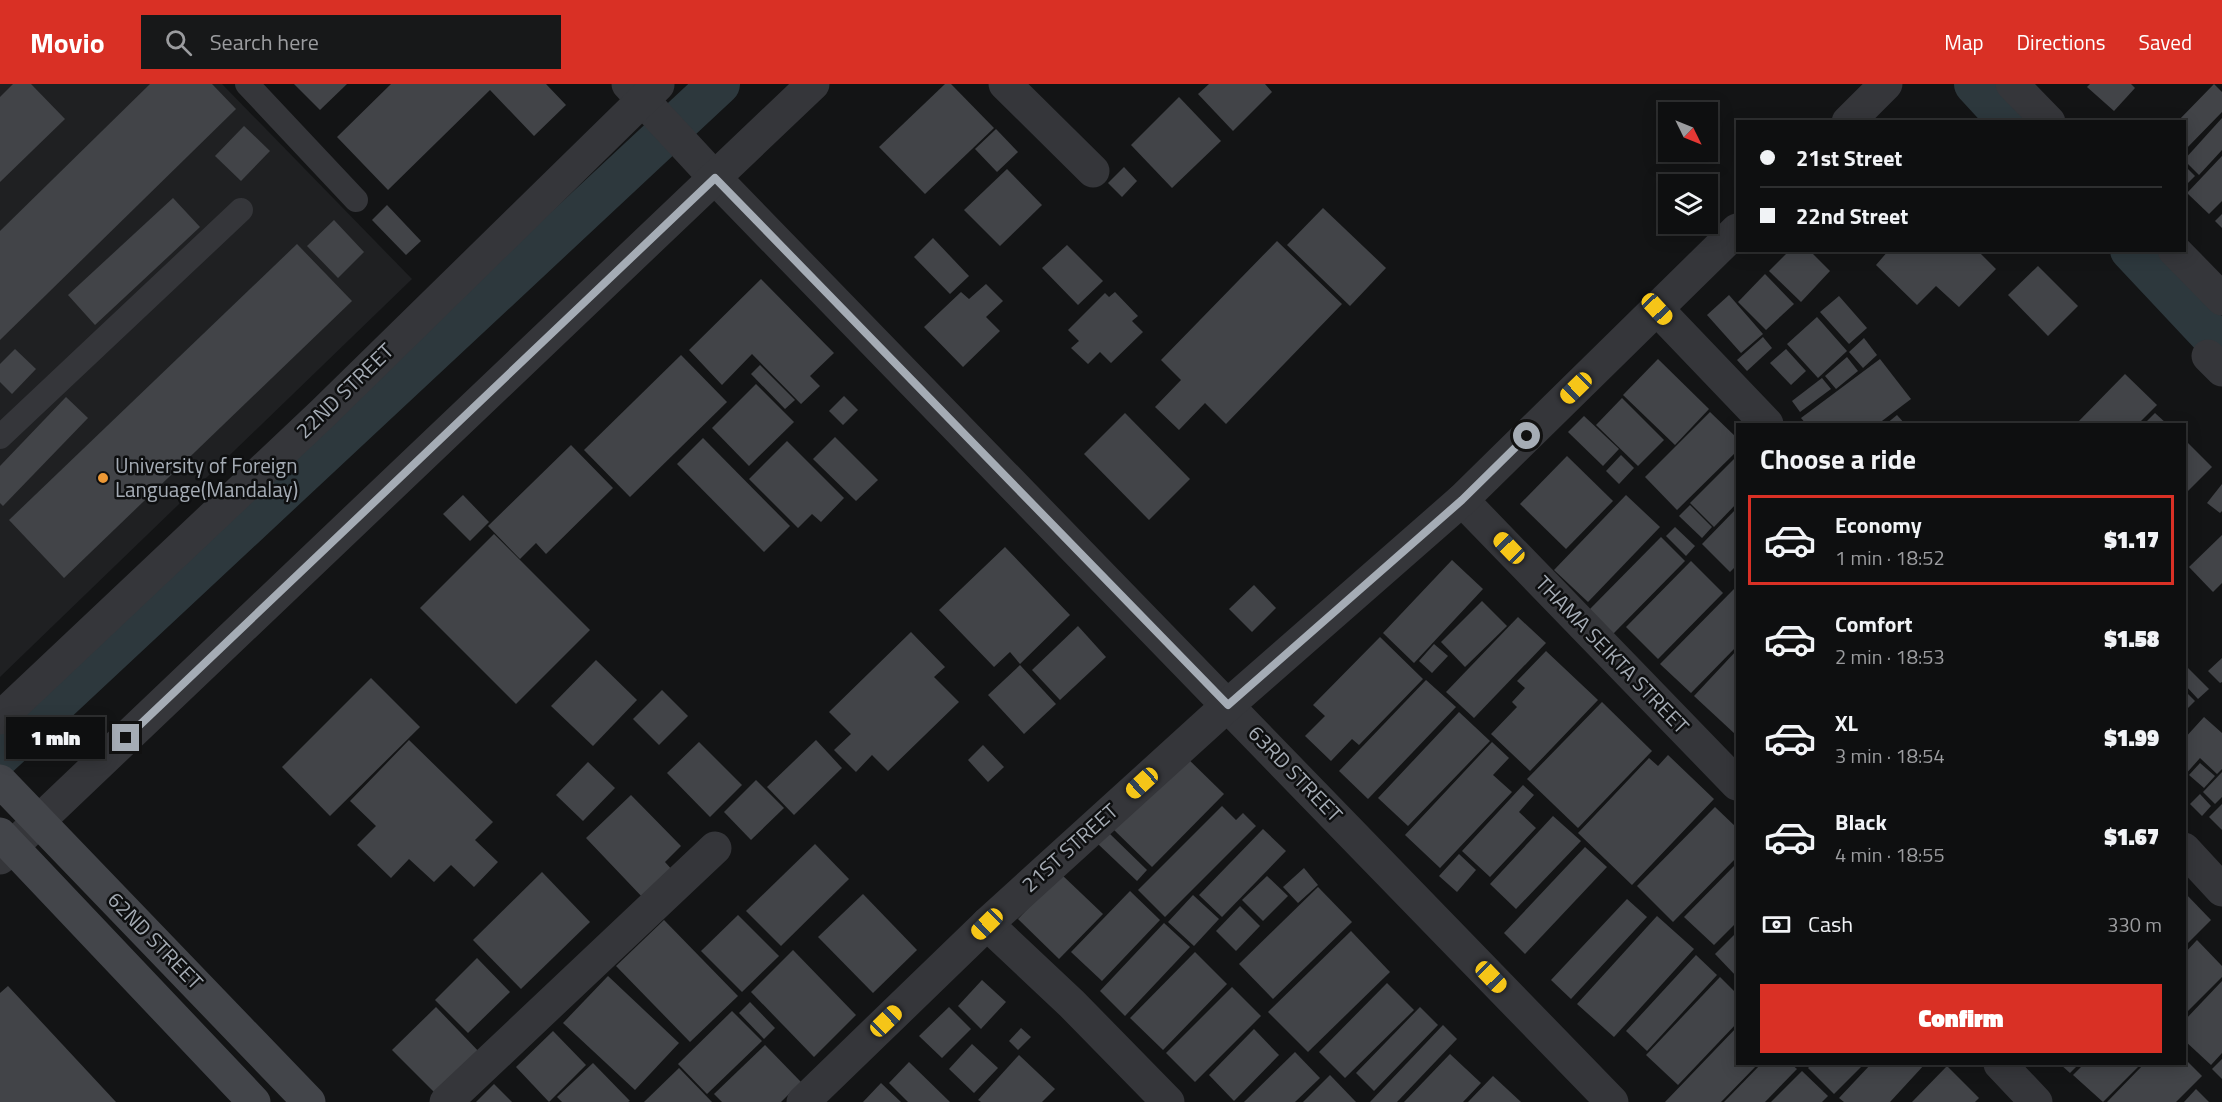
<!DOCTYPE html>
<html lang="en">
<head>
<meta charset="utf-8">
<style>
  :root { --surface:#0e0f10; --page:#171819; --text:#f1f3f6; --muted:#9b9c9f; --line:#2e2f30; --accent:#d93025 }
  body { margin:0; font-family:"Titillium Web",sans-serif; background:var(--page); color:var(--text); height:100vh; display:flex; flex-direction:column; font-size:22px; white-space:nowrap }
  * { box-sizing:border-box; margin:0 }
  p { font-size:20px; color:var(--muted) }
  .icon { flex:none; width:33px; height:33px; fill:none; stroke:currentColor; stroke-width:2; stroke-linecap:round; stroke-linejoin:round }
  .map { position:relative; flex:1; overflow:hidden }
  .details { position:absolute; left:1736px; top:339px; width:450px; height:642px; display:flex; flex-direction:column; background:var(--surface); border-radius:0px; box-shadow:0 3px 15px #0003,0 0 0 2px var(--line) }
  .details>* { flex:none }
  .guide { position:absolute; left:1736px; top:36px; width:450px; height:132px; border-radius:0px; box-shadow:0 3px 15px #0003,0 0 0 2px var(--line); display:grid; align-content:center; height:132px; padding:0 24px; background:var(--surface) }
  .needle { width:39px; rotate:133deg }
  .tools { position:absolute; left:1658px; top:18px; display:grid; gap:12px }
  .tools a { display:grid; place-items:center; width:60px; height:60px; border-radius:0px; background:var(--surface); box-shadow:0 3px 15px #0003,0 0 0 2px var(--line); font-size:30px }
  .end { position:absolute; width:27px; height:27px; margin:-14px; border:8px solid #a5acb5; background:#111; box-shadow:0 0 0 3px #111 }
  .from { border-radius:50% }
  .bubble { position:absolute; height:42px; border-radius:0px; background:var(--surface); box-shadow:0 3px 15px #0003,0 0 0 2px var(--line); font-size:20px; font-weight:800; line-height:42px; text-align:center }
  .car { position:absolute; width:18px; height:36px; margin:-18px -9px; border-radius:8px; box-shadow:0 0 4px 2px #0007; background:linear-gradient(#f5c518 24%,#345 0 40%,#f5c518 0 76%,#345 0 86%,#f5c518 0) }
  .guide b { display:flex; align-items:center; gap:21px; height:57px; font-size:22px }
  .guide b+b { border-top:2px solid var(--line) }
  .guide i { width:15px; height:15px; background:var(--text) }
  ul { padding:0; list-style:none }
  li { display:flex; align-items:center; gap:18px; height:90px; margin:0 12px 9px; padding:0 12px; border:3px solid transparent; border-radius:0px }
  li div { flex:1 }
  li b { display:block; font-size:22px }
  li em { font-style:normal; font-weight:800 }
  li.current { border-color:var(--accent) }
  li>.icon { width:54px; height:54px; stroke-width:1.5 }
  h2 { padding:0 24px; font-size:27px; line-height:72px }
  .pay { display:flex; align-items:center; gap:15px; height:66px; padding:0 24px; font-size:22px }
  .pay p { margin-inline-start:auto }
  .primary-button { display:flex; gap:12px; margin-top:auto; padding:12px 24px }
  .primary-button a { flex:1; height:69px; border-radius:0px; background:var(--accent); color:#fff; font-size:24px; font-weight:800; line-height:69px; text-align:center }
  header { display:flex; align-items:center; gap:36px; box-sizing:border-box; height:84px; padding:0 30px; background:var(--accent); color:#fff }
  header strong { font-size:28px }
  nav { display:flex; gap:33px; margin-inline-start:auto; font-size:21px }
  .search { width:420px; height:54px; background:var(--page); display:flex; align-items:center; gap:15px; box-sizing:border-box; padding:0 21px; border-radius:0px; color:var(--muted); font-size:22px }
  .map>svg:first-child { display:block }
  .built { fill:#1f2022 }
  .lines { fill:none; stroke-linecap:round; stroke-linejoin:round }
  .canal { stroke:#2d383d; stroke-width:42 }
  .building { fill:#424448 }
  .lane { stroke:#35363a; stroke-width:24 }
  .street { stroke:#35363a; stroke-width:33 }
  .secondary { stroke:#43454a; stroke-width:33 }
  .route { stroke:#a5acb5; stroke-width:8 }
  .poi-dot { fill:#ec9835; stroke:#0e0f10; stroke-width:2 }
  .labels { text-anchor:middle; stroke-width:5; stroke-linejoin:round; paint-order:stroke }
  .street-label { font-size:21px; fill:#a5acb5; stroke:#0e0f10 }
  .poi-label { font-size:21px; fill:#a5acb5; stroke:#0e0f10; text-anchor:start }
</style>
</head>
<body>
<header>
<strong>Movio</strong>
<div class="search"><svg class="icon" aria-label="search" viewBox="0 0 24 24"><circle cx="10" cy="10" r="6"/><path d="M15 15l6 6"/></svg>Search here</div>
<nav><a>Map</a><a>Directions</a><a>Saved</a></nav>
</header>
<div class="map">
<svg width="2222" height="1018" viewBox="0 0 2222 1018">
  <rect width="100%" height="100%" fill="#131415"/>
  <polygon class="built" points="0,0 222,0 412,195 0,593"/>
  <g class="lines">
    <g class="canal">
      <polyline points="1975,0 2010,38"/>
      <polyline points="2131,166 2222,263"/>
      <polyline points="0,671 719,0"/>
    </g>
  </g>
  <g class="building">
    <polygon points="13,0 31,0 65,35 0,98 0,13"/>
    <polygon points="150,0 212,0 236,25 0,256 0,147"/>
    <polygon points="294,0 347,0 320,26"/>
    <polygon points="391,0 546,0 566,21 534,52 490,6 388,106 337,53"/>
    <polygon points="945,0 951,0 994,44 925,110 879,63"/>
    <polygon points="1209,0 1265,0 1272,8 1233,47 1198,10"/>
    <polygon points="2090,0 2131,0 2135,4 2114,27 2087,3"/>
    <polygon points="2214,0 2222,8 2222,28 2184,67 2184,38 2177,38"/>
    <polygon points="1179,13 1221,57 1172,104 1131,61"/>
    <polygon points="2222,34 2222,66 2199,91 2184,76"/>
    <polygon points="244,42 270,67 241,97 215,72"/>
    <polygon points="996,45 1018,68 997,88 975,65"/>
    <polygon points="2222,72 2222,117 2209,130 2187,109"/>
    <polygon points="2184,81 2195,92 2184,103"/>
    <polygon points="1124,83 1137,97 1122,113 1108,99"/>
    <polygon points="1007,85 1042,121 1000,162 964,126"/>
    <polygon points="173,114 200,143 95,241 68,211"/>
    <polygon points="387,121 421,157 406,171 372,136"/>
    <polygon points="1323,124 1386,184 1350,222 1287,161"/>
    <polygon points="2222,130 2222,144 2215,137"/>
    <polygon points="334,136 364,168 338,194 307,162"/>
    <polygon points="933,154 969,192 950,210 914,173"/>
    <polygon points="1277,157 1342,220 1226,340 1205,319 1179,346 1155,323 1181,296 1161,276"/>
    <polygon points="297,160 352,217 64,494 9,436"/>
    <polygon points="1067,161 1103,197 1078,221 1042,184"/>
    <polygon points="1790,166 1809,166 1830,187 1801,218 1769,187"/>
    <polygon points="1889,166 1977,166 1996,185 1959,223 1936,202 1917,221 1876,181"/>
    <polygon points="2038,182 2078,222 2048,252 2008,211"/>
    <polygon points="1765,190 1794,220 1766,246 1738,218"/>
    <polygon points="761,195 834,269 810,292 820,302 801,320 752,270 722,301 689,266"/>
    <polygon points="986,200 1003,217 986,233 1000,247 963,283 924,243 961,208 969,215"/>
    <polygon points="1115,208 1138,232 1132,237 1143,248 1111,279 1100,268 1088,280 1071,264 1079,257 1068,246 1105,209 1109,213"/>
    <polygon points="1729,211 1763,250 1741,269 1707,231"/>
    <polygon points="1839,212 1867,244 1849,260 1820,228"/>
    <polygon points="1817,233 1847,267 1818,294 1787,260"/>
    <polygon points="1763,253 1772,264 1747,287 1737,276"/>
    <polygon points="1864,254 1877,271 1863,284 1849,268"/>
    <polygon points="15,265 36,285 12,310 0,298 0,280"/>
    <polygon points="1786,265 1806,287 1791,301 1770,279"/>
    <polygon points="681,271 727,318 630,413 584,366"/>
    <polygon points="1847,273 1858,287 1836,305 1825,292"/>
    <polygon points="1658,275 1709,325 1675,361 1623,311"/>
    <polygon points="1880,275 1911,315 1878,340 1806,340 1801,334"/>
    <polygon points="760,281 795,316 785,325 751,290"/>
    <polygon points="2125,290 2157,321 2138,340 2076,340"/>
    <polygon points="1822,294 1831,305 1800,328 1792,317"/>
    <polygon points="756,300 794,338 749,382 712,344"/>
    <polygon points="844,312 858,326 843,341 829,327"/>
    <polygon points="66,313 88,334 3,422 0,419 0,382"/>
    <polygon points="1622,314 1664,356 1638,382 1596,341"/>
    <polygon points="1710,328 1737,354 1737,367 1677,426 1645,393"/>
    <polygon points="1125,329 1190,395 1149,436 1084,370"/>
    <polygon points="2155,329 2167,340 2144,340"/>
    <polygon points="1897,331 1905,340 1886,340"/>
    <polygon points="1584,332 1619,365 1603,382 1568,348"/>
    <polygon points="835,353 878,396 856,417 813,375"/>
    <polygon points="703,354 790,442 764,468 677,380"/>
    <polygon points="2184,355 2212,383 2184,411"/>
    <polygon points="787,357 844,414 821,438 812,430 798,444 749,395"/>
    <polygon points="571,361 613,404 546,470 536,459 520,475 488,442"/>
    <polygon points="1621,371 1634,384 1619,400 1606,387"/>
    <polygon points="1567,372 1613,417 1566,465 1520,420"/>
    <polygon points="1737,372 1737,419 1714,443 1690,419"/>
    <polygon points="2222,400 2222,427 2220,429 2207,419"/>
    <polygon points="463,411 489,438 470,457 443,430"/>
    <polygon points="1626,411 1660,443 1588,518 1554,486"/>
    <polygon points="1690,421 1712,443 1702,454 1679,432"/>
    <polygon points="1737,424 1737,481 1730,488 1702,460"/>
    <polygon points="1675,443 1695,462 1686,472 1666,452"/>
    <polygon points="494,450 590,546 516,620 420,524"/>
    <polygon points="2222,451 2222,499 2213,508 2189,483"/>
    <polygon points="1661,453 1685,477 1613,550 1589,526"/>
    <polygon points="1005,463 1070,531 1020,580 1010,568 994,583 939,526"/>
    <polygon points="1452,476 1483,505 1414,579 1383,549"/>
    <polygon points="1691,477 1723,509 1658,575 1626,543"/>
    <polygon points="1254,501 1276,524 1252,548 1229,525"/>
    <polygon points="1734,505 1737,508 1737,562 1691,609 1660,580"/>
    <polygon points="1482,517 1507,542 1465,583 1441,558"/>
    <polygon points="1518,533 1546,559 1474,634 1446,608"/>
    <polygon points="1078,542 1106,573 1060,616 1032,586"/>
    <polygon points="911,548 945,583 934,593 959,618 888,687 872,671 856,688 834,666 851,650 829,628"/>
    <polygon points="1380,553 1423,595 1359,661 1352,655 1331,677 1305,652 1325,632 1313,621"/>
    <polygon points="1434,560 1448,572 1432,589 1419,577"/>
    <polygon points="1737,566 1737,648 1735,650 1694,612"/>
    <polygon points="1546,567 1598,616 1530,687 1491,650 1517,623 1512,618 1525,604 1517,597"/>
    <polygon points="2222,574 2222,598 2220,599 2208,587"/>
    <polygon points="596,576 637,616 593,662 551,622"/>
    <polygon points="2184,580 2209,605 2198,615 2184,600"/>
    <polygon points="1020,581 1056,620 1024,650 988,611"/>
    <polygon points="371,594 420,643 330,732 282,683"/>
    <polygon points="1426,596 1456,623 1368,715 1339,687"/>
    <polygon points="662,606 688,632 659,661 633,635"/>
    <polygon points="2184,606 2195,617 2184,628"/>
    <polygon points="1602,618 1652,667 1578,744 1527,695"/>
    <polygon points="1459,628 1490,657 1408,742 1378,714"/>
    <polygon points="2204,633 2222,649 2222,685 2217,690 2200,674 2184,692 2184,655"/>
    <polygon points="409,656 493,738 475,756 498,778 474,803 451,781 434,798 409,775 391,794 357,761 376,742 350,717"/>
    <polygon points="816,656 842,684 794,731 767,703"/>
    <polygon points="699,658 742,701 710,733 667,689"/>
    <polygon points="1492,658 1509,674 1493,691 1512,708 1440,784 1405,751"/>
    <polygon points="983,661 1004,683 988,698 968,676"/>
    <polygon points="1183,670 1224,710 1152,783 1111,743"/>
    <polygon points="1668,671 1714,715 1632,801 1578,749 1649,674 1658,682"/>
    <polygon points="588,678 615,704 583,737 556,711"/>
    <polygon points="2200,679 2215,692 2204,704 2189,691"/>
    <polygon points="2222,688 2222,713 2215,720 2203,708"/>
    <polygon points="756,696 784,724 751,756 724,728"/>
    <polygon points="1523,701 1534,711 1519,728 1536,744 1490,793 1462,767"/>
    <polygon points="2200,710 2211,722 2202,732 2190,720"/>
    <polygon points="631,711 681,762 665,778 674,788 645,816 586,754"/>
    <polygon points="2222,720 2222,746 2209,733"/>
    <polygon points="1222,722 1236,736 1243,729 1256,742 1165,833 1138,806"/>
    <polygon points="1715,723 1737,744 1737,773 1673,838 1637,802"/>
    <polygon points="1553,732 1581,757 1516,825 1490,800"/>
    <polygon points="1263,745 1286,767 1222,833 1199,811"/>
    <polygon points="1109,749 1147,786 1137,797 1098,760"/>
    <polygon points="815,760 849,795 781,862 746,827"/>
    <polygon points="1585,763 1607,783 1525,870 1504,849"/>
    <polygon points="1459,770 1476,786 1457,808 1439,792"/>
    <polygon points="1737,779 1737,838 1714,861 1684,833"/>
    <polygon points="1304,784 1318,801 1298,819 1283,803"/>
    <polygon points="542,788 590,838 521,905 473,856"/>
    <polygon points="1061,790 1103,830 1059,875 1018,835"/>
    <polygon points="1267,792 1288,812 1263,837 1242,816"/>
    <polygon points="1318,803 1352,838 1273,915 1239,880"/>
    <polygon points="1130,807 1160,836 1102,897 1071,868"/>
    <polygon points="2184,808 2211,836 2184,863"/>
    <polygon points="863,810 917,866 873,909 818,853"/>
    <polygon points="1193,811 1219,835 1194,862 1168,838"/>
    <polygon points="1627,815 1647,833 1571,915 1551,896"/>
    <polygon points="1240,822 1260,842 1236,867 1216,847"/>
    <polygon points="738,831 779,872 742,908 701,867"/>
    <polygon points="1657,832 1694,865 1614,953 1577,920"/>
    <polygon points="664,836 738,912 690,958 616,882"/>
    <polygon points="1164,839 1190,863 1125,932 1100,907"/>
    <polygon points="1351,847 1390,888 1308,968 1268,928"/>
    <polygon points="1737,848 1737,893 1715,870"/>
    <polygon points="2197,856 2222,882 2222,893 2184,931 2184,870"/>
    <polygon points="793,866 856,931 814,973 751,908"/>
    <polygon points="1195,868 1227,900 1163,966 1130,934"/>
    <polygon points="1696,871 1717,891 1647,967 1626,947"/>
    <polygon points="477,874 510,908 468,949 435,916"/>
    <polygon points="608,892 679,959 635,1006 563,939"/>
    <polygon points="1720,893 1737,910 1737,939 1678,1001 1646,971"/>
    <polygon points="982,896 1006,918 981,945 958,922"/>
    <polygon points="2222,897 2222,969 2211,981 2184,956 2184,937"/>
    <polygon points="1387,899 1414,926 1345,994 1319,968"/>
    <polygon points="8,902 116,1018 0,1018 0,909"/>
    <polygon points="1232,903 1261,932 1195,998 1166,969"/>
    <polygon points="750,918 775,944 764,955 739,929"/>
    <polygon points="436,923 483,972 440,1014 392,966"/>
    <polygon points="949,923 971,945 942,974 919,952"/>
    <polygon points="1420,923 1438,941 1374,1007 1356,989"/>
    <polygon points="732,927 762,957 707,1010 678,980"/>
    <polygon points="1443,941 1457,955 1397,1018 1370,1018"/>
    <polygon points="1737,943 1737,980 1758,980 1721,1018 1665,1018"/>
    <polygon points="1021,944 1031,953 1018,966 1009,957"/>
    <polygon points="1254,945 1279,971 1234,1017 1209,991"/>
    <polygon points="553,947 586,981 549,1018 516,983"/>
    <polygon points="972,960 998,984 974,1009 949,985"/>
    <polygon points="765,961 801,998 781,1018 722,1018 714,1010"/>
    <polygon points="1295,968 1320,994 1295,1018 1244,1018"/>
    <polygon points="1450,970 1481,999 1463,1018 1404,1018"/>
    <polygon points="1019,971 1055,1005 1042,1018 981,1018 978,1016"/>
    <polygon points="2184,974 2202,992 2176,1018 2107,1018 2144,980 2184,980"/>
    <polygon points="2222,975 2222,995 2212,985"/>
    <polygon points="909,978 950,1018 908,1018 889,999"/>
    <polygon points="593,979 630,1017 628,1018 562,1018 557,1013"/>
    <polygon points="1761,980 1791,980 1797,985 1765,1018 1724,1018"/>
    <polygon points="1812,980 1864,980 1834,1010 1808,984"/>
    <polygon points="1871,980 1925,980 1890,1018 1844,1018 1839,1014"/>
    <polygon points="2060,980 2079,980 2070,989"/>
    <polygon points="2084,980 2141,980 2103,1018 2073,991"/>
    <polygon points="1947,982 1979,1014 1975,1018 1912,1018"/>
    <polygon points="679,984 712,1018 644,1018"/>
    <polygon points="1802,987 1828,1012 1822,1018 1771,1018"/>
    <polygon points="1330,991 1356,1018 1303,1018"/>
    <polygon points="1493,992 1521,1018 1468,1018"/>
    <polygon points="881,999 901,1018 863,1018"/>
    <polygon points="494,1000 512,1018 476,1018"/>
    <polygon points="2196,1005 2209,1018 2184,1018"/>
  </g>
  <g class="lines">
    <g class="lane">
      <polyline points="247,0 356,116"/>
      <polyline points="0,353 241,126"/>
    </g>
    <g class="street">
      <polyline points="628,0 715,94 1612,1018"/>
      <polyline points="1005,0 1093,87"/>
      <polyline points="2012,0 2049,38"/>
      <polyline points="1848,38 1886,0"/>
      <polyline points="2174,166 2222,215"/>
      <polyline points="1657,225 1767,340"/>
      <polyline points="2208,272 2222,286"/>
      <polyline points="1462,416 1737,700"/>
      <polyline points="0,634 323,329 658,1"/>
      <polyline points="2184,765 2222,806"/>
      <polyline points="0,774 813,0"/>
      <polyline points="987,840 1072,920 1168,1018"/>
      <polyline points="2000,980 2036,1018"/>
      <polyline points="446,1018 715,764"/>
      <polyline points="803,1018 987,840 1228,621 1462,416 1737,146"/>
    </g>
    <g class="secondary">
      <polyline points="0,697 309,1018"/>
      <polyline points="0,750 254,1018"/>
    </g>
  </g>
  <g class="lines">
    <polyline class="route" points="126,654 715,94 1228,621 1462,416 1527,352"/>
  </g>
  <circle class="poi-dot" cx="103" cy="394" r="6"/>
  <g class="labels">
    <g class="street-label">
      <text transform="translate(345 307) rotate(-44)" y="7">22ND STREET</text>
      <text transform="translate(1612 571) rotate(46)" y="7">THAMA SEIKTA STREET</text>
      <text transform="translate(1295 690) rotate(46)" y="7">63RD STREET</text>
      <text transform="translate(1070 764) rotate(-42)" y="7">21ST STREET</text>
      <text transform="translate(155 857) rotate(46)" y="7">62ND STREET</text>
    </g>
    <g class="poi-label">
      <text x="115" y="389">University of Foreign<tspan x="115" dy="24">Language(Mandalay)</tspan></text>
    </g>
  </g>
</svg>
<div class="tools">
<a><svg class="needle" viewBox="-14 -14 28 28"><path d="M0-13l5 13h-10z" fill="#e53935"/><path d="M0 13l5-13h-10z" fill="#9b9c9f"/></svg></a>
<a><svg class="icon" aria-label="layers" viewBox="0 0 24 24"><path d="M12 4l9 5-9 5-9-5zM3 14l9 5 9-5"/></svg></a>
</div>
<i class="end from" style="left:1527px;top:352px"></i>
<i class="end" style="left:126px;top:654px"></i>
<div class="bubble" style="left:6px;top:633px;width:99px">1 min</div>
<i class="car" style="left:1657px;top:225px;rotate:137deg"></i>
<i class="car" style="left:1576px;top:304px;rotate:226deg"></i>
<i class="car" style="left:1509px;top:464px;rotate:316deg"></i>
<i class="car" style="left:1142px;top:699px;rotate:228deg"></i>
<i class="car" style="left:987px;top:840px;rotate:226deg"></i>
<i class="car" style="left:1491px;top:893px;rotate:136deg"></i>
<i class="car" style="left:886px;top:937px;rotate:46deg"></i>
<div class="guide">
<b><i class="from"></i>21st Street</b>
<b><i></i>22nd Street</b>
</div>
<section class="details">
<h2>Choose a ride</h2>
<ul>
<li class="current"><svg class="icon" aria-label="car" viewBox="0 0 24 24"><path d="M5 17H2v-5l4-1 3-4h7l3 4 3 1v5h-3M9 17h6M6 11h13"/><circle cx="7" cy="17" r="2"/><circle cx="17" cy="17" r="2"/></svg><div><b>Economy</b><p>1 min · 18:52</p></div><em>$1.17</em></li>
<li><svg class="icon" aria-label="car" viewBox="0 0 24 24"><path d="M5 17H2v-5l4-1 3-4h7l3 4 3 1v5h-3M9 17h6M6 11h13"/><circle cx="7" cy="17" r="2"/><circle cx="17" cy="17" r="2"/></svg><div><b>Comfort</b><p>2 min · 18:53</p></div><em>$1.58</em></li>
<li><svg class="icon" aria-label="car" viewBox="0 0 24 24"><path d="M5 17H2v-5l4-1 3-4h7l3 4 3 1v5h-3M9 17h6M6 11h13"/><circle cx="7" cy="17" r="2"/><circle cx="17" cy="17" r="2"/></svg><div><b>XL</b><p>3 min · 18:54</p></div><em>$1.99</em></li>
<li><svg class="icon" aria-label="car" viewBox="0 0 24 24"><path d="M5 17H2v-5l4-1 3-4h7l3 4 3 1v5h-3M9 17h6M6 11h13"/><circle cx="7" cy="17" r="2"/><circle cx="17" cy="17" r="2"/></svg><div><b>Black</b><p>4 min · 18:55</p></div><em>$1.67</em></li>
</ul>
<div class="pay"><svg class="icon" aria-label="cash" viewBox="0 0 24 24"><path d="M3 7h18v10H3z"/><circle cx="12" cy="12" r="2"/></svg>Cash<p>330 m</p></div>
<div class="primary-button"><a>Confirm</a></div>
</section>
</div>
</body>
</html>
